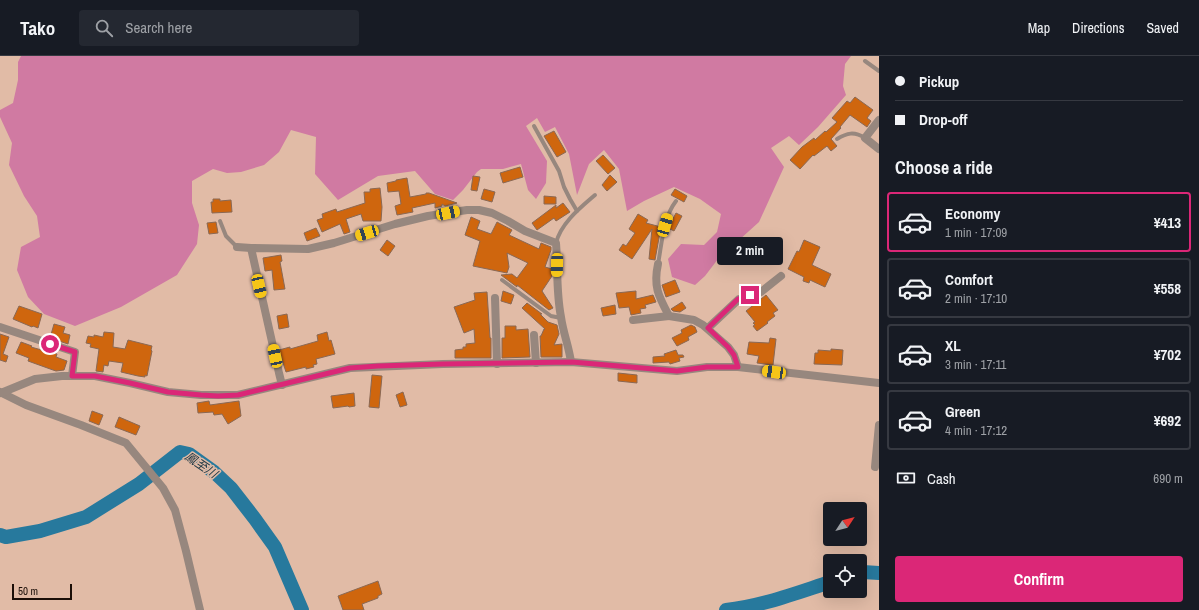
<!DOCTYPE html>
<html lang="en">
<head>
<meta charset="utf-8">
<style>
  :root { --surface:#171b24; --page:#242831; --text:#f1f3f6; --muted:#9ea1a6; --line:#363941; --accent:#db2777 }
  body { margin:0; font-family:"Archivo Narrow","Noto Sans JP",sans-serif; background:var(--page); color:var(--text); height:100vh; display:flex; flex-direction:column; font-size:15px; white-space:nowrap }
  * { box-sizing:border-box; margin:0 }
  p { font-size:13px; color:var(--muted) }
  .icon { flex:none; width:22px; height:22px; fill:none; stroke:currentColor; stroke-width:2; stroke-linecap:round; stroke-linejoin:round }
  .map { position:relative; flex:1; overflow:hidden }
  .details { display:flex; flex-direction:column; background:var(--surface); width:320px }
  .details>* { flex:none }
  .hud { display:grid; align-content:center; height:88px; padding:0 16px; background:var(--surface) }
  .needle { width:26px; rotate:54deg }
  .fabs { position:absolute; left:823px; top:446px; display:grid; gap:8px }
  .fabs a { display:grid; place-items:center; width:44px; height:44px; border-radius:4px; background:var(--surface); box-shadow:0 4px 16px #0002; font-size:20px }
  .scale { position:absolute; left:12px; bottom:10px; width:60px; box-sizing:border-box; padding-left:4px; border:2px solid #1b0e07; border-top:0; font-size:11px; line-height:14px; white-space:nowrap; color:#1b0e07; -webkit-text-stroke:3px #e1bba6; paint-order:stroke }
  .end { position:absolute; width:18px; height:18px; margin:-9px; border:5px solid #db2777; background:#fff; box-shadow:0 0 0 2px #fff }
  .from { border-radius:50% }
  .bubble { position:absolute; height:28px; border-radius:4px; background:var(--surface); box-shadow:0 4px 16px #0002; font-size:13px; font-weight:700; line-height:28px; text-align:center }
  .car { position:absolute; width:12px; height:24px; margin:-12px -6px; border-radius:5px; box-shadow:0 0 3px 1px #0007; background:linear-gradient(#f5c518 24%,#345 0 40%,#f5c518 0 76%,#345 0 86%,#f5c518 0) }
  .hud b { display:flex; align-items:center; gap:14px; height:38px; font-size:15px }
  .hud b+b { border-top:1px solid var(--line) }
  .hud i { width:10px; height:10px; background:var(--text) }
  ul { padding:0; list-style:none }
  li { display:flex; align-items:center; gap:12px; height:60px; margin:0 8px 6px; padding:0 8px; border:2px solid var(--line); border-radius:4px }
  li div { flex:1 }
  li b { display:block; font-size:15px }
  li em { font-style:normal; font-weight:700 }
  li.selected { border-color:var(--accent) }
  li>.icon { width:36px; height:36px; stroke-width:1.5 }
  h2 { padding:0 16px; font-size:18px; line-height:48px }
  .pay { display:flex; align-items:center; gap:10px; height:44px; padding:0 16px; font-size:15px }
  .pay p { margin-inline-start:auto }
  .button { display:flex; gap:8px; margin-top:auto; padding:8px 16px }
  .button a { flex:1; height:46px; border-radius:4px; background:var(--accent); color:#fff; font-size:16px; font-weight:700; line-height:46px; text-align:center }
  header { display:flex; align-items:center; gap:24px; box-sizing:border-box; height:56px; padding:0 20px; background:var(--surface); border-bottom:1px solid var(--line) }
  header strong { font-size:19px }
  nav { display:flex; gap:22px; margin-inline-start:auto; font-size:14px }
  .search { width:280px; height:36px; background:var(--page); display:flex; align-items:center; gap:10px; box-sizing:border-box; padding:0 14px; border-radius:4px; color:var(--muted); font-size:15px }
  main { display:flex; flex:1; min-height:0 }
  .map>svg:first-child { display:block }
  .green { fill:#d07aa2 }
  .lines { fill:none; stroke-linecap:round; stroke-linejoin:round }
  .river { stroke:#27799d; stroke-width:14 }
  .building { fill:#cf660e; stroke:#8a6854 }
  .service { stroke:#97877e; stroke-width:4 }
  .minor { stroke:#97877e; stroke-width:8 }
  .route { stroke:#db2777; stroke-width:5 }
  .labels { text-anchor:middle; stroke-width:3; stroke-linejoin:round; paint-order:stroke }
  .water-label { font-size:12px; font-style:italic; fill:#213a46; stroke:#e1bba6 }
</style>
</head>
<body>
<header>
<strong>Tako</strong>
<div class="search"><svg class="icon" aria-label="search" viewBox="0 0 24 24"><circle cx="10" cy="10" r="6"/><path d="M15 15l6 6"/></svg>Search here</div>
<nav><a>Map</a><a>Directions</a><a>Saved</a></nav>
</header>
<main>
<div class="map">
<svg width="879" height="554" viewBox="0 0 879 554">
  <rect width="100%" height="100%" fill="#e1bba6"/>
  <polygon class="green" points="21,0 851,0 845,8 843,30 846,39 818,71 799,89 789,80 771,92 784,111 759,166 718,203 705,220 695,229 672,221 668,203 681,188 704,189 717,176 721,158 700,143 674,131 644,145 627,155 619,113 604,94 589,108 577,139 569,98 555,71 545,76 537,62 526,70 547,105 546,127 536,143 528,134 521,108 503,113 481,113 477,116 463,134 453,144 435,138 415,115 378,120 338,144 315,118 316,81 291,74 279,96 264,109 241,116 227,117 213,113 192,125 192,147 199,169 197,188 177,219 121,251 75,270 44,258 28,241 17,214 21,191 40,181 37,160 24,140 9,109 12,87 0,61 0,54 13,47 18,24 18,6"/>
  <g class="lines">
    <g class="river">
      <polyline points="0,479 6,481 40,475 86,461 139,428 180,396 189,398 214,416 231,432 255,463 275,491 302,554"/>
      <polyline points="860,517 863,516 879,517"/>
      <path d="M726,554C762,550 796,537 830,526"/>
    </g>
  </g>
  <g class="building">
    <polygon points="855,41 873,54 867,62 871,65 867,71 850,59 840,71 841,72 831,83 837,90 831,95 827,90 814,100 813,99 800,113 790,104 802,91 814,82 815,84 825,75 826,76 837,66 832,62 847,45 850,47"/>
    <polygon points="554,75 566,96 557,101 544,80"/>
    <polygon points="603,99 615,112 608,118 596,105"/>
    <polygon points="520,111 523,121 503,127 500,117"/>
    <polygon points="610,119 617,126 607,135 602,129"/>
    <polygon points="473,120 480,121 477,135 471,134"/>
    <polygon points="407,122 410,141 426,138 426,137 429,137 457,147 445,150 442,148 442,150 435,152 435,147 412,152 413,156 397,159 395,150 401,148 399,135 388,136 387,127 396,125 396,124"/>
    <polygon points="380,132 382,151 381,165 363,165 361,158 346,163 350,176 344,178 340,168 322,176 317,164 323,162 322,158 336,153 337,156 365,147 364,136 370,136 370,133"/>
    <polygon points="484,133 495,136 492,146 481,143"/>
    <polygon points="675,133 687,140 684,146 671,139"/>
    <polygon points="544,140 556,141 556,148 544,148"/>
    <polygon points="213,143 220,143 220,145 231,144 232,156 212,157 211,146 213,146"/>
    <polygon points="563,147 570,156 556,165 554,162 537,174 532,167 556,149 556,152"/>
    <polygon points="676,157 682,160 674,175 668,172"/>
    <polygon points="638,158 648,164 646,167 661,171 655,204 649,203 652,173 632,203 619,194 623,188 626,190 635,177 629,173"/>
    <polygon points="471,161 480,165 477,173 491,178 497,166 512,174 509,179 539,193 541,187 551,191 551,194 545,211 552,213 552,220 542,235 553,252 549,254 517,229 517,231 501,219 512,218 517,222 528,207 507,197 509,211 507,217 473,210 480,185 465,179"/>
    <polygon points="216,166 218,177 209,178 207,167"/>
    <polygon points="316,172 320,180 307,185 304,177"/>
    <polygon points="387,184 395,190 388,200 380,194"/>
    <polygon points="804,184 820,191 812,209 831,218 825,231 810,224 809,227 803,225 804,221 788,213 797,195 799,196"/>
    <polygon points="281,199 282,205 280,206 285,233 274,234 272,214 265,215 263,202"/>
    <polygon points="675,224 680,236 666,241 662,229"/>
    <polygon points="503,235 514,239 511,248 501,245"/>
    <polygon points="636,235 636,243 653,239 656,246 645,249 646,252 640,253 641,257 631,259 629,251 619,252 616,237"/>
    <polygon points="487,236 490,282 491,282 491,302 455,302 455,294 463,293 463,291 466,291 466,288 475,287 474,273 464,277 454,251 475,244 474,237"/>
    <polygon points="766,239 778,254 773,257 775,260 767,266 768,267 757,275 753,270 755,269 753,267 755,266 746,255"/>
    <polygon points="682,246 686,252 680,256 673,255 671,253"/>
    <polygon points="527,247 542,258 540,258 548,266 557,269 559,278 554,289 562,288 562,301 541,301 540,280 541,280 544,273 545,273 522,252"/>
    <polygon points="615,249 616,258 603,260 601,252"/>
    <polygon points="19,250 42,258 38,272 33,270 32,271 13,263"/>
    <polygon points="287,258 289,271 279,273 277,260"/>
    <polygon points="54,268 65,271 63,277 70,279 68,288 50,282"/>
    <polygon points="691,269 695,271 697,276 688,281 689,284 677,290 672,282 682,277 681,274"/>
    <polygon points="505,270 516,270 516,274 528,273 530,301 502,302 502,282 505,282"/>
    <polygon points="104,276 114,277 113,291 125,293 128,284 152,290 151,294 152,295 147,320 145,319 145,321 138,320 121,316 123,307 109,305 108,310 104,309 103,316 96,315 99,293 90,291 91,288 86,287 88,280 94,281 94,279 103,281"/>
    <polygon points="327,276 329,285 331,284 335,298 316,303 317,308 313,309 314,311 306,313 306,311 286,316 279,294 290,291 290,293 318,285 317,279"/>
    <polygon points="0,278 9,281 3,298 8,300 6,306 0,304"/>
    <polygon points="770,282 776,283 773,309 757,307 759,300 747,298 749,286 769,287"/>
    <polygon points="21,286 32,290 31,291 45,295 45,294 57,298 56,301 67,305 64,314 56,315 53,314 28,305 29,302 16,297"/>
    <polygon points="831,293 843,294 842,309 814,308 815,297 818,297 818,294 831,295"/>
    <polygon points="676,294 678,299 683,299 684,301 679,302 680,305 670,308 669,306 653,307 653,301 665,300 664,298"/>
    <polygon points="618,317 637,319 637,327 618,325"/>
    <polygon points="372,319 382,320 379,352 369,351"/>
    <polygon points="403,336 407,349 400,351 396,339"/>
    <polygon points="354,337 355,350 349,351 348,350 333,352 331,340"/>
    <polygon points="209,345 210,349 239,345 241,360 228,368 222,358 214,359 213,356 198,357 197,347"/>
    <polygon points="92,355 103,359 99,369 89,365"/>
    <polygon points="119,361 140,370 136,379 115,371"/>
    <polygon points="378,525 382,538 378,540 378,542 362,548 364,554 343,554 338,540"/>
  </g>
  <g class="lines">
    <g class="service">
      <polyline points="865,5 879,15"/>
      <polyline points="534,70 559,115 564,131 570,143 577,155"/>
      <path d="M837,83C847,77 854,75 865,82"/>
      <polyline points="220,165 226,180 237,191"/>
      <path d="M556,187C561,167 580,152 595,139"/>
      <path d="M658,208C662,187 663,162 676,145"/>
      <polyline points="502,224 551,260 561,262"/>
    </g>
    <g class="minor">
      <polyline points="879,64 865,82 879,93"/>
      <polyline points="237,191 251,192"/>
      <path d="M658,208C653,231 659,241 669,260L694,264L703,269L728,291L734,299L738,311"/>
      <polyline points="495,242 497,308"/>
      <polyline points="633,264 669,260"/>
      <polyline points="0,271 75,296 72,320"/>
      <polyline points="708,272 739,243 761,236 781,220"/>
      <polyline points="534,279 536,307"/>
      <path d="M282,329L279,317L251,192L308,193L334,187L395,168L428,160L467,154H479L492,157L508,165L525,175L556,187C558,212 556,236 561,261C563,276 569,291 571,306"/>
      <polyline points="0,336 26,349 81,369 126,387 163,432 175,454 186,495 200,554"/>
      <polyline points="1,337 35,323 62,320 95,320 130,327 168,336 201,339 238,339 350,312 443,308 571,306 677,315 707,311 738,311 879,327"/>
      <polyline points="875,411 879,369"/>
    </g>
  </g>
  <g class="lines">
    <polyline class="route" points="50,288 75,296 72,320 95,320 130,327 168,336 201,339 218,340 238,339 350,312 378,310 443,308 572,306 677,315 707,311 738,311 734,299 728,291 708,272 738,243 750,239"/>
  </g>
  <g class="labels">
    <g class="water-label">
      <text transform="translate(201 409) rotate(34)" y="4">鳳至川</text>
    </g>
  </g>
</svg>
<div class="fabs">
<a><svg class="needle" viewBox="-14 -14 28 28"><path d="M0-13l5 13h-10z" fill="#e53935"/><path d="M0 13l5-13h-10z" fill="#9ea1a6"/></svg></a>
<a><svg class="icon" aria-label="locate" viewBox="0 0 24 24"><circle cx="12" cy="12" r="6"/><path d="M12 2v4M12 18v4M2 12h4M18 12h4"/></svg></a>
</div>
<div class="scale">50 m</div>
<i class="end from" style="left:50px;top:288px"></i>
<i class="end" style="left:750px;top:239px"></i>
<div class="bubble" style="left:717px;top:181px;width:66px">2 min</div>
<i class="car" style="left:448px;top:157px;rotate:78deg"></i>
<i class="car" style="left:665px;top:169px;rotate:16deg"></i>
<i class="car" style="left:367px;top:177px;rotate:253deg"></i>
<i class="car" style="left:557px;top:209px;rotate:181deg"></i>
<i class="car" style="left:259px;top:230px;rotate:167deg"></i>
<i class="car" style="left:275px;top:300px;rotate:348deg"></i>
<i class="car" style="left:774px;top:316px;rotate:278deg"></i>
</div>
<section class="details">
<div class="hud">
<b><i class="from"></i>Pickup</b>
<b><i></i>Drop-off</b>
</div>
<h2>Choose a ride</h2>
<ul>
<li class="selected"><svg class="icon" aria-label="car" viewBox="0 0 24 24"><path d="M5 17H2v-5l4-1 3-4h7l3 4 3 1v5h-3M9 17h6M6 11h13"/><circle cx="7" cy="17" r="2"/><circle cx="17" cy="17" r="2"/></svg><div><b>Economy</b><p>1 min · 17:09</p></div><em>¥413</em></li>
<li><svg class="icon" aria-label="car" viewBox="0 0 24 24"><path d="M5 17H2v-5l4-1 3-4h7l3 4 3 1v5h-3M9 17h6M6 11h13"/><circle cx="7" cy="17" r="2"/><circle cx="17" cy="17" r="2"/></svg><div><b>Comfort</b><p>2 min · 17:10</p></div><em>¥558</em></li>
<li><svg class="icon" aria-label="car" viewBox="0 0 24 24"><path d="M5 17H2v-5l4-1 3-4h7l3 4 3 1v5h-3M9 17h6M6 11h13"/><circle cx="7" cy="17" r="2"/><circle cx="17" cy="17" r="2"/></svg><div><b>XL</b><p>3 min · 17:11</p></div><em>¥702</em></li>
<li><svg class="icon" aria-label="car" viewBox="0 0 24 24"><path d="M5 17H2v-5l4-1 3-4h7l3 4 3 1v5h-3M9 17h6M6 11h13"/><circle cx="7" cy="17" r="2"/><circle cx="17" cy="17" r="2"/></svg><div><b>Green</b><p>4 min · 17:12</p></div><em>¥692</em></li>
</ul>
<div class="pay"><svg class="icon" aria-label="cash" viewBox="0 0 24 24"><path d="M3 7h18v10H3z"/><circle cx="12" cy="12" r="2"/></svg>Cash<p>690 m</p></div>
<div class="button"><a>Confirm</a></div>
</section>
</main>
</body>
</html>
